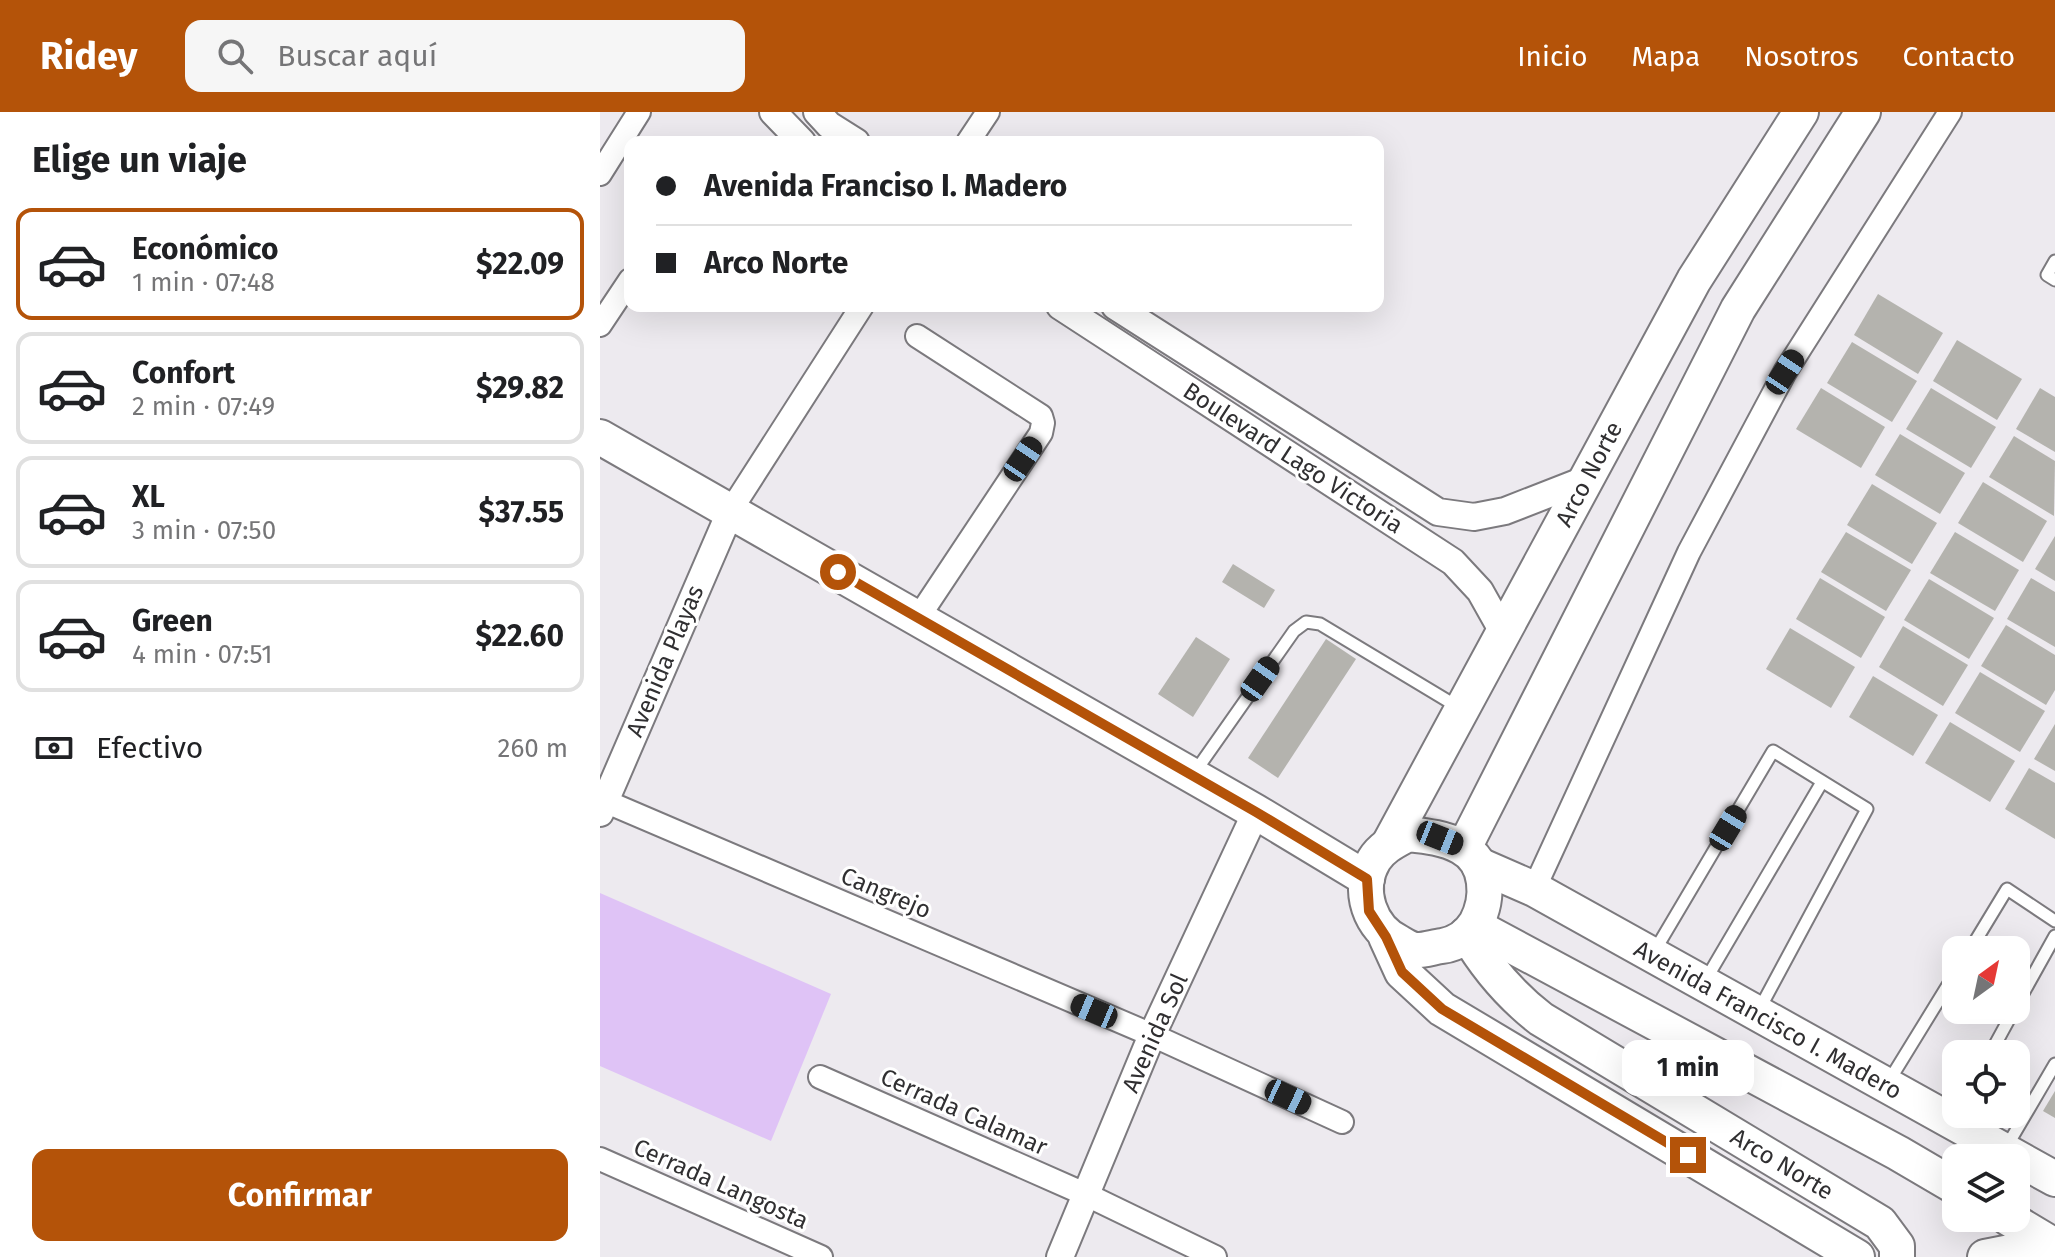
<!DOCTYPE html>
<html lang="es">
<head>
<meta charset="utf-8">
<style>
  :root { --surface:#fff; --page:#f6f6f6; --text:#202124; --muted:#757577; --line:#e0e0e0; --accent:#b45309 }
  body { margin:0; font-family:"Fira Sans",sans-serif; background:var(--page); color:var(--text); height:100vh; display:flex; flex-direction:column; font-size:30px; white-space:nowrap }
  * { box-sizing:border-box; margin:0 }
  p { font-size:26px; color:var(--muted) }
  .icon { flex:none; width:44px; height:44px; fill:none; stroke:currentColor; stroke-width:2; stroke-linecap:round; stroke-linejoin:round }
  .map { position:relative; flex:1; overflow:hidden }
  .drawer { display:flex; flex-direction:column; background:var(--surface); width:600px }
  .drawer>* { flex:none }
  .guide { position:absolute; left:24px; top:24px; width:760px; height:176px; border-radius:16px; box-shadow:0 8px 32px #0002; display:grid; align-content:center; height:176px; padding:0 32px; background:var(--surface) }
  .needle { width:52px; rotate:33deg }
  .fabs { position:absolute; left:1342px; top:824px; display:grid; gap:16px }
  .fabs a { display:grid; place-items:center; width:88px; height:88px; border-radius:16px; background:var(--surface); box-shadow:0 8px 32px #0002; font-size:40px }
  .end { position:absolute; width:36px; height:36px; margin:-18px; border:10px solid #b45309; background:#fff; box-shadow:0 0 0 4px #fff }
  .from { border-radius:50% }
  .bubble { position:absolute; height:56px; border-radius:16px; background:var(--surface); box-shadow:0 8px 32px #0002; font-size:26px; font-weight:700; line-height:56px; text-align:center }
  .car { position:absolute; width:24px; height:48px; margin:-24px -12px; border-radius:10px; box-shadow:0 0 6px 2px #0007; background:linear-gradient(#222 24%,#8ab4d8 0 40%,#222 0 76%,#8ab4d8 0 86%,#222 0) }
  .guide b { display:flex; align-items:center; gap:28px; height:76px; font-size:30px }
  .guide b+b { border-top:2px solid var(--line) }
  .guide i { width:20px; height:20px; background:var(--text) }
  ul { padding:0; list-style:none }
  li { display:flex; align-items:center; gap:24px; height:112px; margin:0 16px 12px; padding:0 16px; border:4px solid var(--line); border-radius:16px }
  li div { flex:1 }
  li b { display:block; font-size:30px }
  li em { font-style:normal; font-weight:700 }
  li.on { border-color:var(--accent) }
  li>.icon { width:72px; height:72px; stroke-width:1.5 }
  h2 { padding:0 32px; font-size:36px; line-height:96px }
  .pay { display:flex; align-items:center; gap:20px; height:88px; padding:0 32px; font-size:30px }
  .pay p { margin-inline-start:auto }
  .primary-button { display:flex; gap:16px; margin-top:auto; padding:16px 32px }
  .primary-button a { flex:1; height:92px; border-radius:16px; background:var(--accent); color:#fff; font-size:32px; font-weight:700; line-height:92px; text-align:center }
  header { display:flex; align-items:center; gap:48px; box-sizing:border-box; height:112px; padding:0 40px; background:var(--accent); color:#fff }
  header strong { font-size:38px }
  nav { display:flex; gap:44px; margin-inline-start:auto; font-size:28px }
  .search { width:560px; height:72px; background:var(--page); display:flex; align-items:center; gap:20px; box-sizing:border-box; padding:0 28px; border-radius:16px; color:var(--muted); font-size:30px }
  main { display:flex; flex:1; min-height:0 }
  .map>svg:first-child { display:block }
  .green { fill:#dfc3f6 }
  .building { fill:#b4b3ae }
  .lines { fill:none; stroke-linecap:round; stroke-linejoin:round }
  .service-casing { stroke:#7c7a7e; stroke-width:15 }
  .minor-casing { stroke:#7c7a7e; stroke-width:26 }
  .tertiary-casing { stroke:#7c7a7e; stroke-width:30 }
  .primary-casing { stroke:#7c7a7e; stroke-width:38 }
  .service { stroke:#fff; stroke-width:11 }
  .minor { stroke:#fff; stroke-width:22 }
  .tertiary { stroke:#fff; stroke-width:26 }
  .primary { stroke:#fff; stroke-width:34 }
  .route { stroke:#b45309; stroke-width:10 }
  .labels { text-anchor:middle; stroke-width:6; stroke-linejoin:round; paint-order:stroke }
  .street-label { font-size:24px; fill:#302f31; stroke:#fff }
</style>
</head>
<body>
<header>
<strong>Ridey</strong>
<div class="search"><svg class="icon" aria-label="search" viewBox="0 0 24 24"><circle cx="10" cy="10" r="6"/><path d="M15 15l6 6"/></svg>Buscar aquí</div>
<nav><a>Inicio</a><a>Mapa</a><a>Nosotros</a><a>Contacto</a></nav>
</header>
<main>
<section class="drawer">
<h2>Elige un viaje</h2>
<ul>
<li class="on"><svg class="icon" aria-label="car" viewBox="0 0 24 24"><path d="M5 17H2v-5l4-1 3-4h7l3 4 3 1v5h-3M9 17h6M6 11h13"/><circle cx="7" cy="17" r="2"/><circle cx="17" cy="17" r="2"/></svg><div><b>Económico</b><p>1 min · 07:48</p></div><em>$22.09</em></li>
<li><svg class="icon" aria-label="car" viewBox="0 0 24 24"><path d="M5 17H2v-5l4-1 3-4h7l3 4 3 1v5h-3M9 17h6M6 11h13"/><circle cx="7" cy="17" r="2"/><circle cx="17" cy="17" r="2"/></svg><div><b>Confort</b><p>2 min · 07:49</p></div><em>$29.82</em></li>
<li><svg class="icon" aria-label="car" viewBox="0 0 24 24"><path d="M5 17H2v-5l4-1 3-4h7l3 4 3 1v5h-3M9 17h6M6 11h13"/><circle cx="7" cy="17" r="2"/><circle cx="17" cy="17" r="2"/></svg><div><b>XL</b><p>3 min · 07:50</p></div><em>$37.55</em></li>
<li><svg class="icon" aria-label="car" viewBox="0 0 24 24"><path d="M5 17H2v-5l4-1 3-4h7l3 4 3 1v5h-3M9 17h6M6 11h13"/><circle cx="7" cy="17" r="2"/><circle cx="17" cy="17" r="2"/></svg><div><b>Green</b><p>4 min · 07:51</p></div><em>$22.60</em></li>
</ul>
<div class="pay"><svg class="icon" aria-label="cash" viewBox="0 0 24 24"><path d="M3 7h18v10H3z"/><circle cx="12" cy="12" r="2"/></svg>Efectivo<p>260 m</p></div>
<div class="primary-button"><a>Confirmar</a></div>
</section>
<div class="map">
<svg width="1455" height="1145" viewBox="0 0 1455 1145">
  <rect width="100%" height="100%" fill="#edeaef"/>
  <polygon class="green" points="0,781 231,882 171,1029 0,954"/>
  <g class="building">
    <polygon points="1278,182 1343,221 1318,262 1254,223"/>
    <polygon points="1357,228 1422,267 1397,308 1333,269"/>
    <polygon points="1252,230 1317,269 1292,310 1227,271"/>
    <polygon points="1221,276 1285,315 1261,356 1196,317"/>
    <polygon points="1331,276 1396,315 1371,356 1306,317"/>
    <polygon points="1440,276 1455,285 1455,340 1416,317"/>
    <polygon points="1300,322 1365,361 1340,402 1275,363"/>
    <polygon points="1414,324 1455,349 1454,404 1389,365"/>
    <polygon points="1383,370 1447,409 1423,450 1358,411"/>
    <polygon points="1272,372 1337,411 1312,452 1247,413"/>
    <polygon points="1246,420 1311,458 1286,499 1221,460"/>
    <polygon points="1355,420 1419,458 1395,499 1330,461"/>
    <polygon points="1455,424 1455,469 1435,457"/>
    <polygon points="633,452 675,478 664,496 622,470"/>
    <polygon points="1220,466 1285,505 1261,546 1196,507"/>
    <polygon points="1431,466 1455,480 1455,535 1407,507"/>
    <polygon points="1329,467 1394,506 1369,547 1304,508"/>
    <polygon points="1406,513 1455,543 1455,578 1446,593 1381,554"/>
    <polygon points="1303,514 1368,553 1343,594 1279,555"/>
    <polygon points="1190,516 1255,555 1231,596 1166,557"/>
    <polygon points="596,525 630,547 593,605 558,582"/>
    <polygon points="726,527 756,547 678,666 648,646"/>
    <polygon points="1380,560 1445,599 1420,640 1355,601"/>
    <polygon points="1273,564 1338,603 1313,644 1249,605"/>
    <polygon points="1350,610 1415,649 1390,690 1325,651"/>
    <polygon points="1455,612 1455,659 1434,647"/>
    <polygon points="1429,656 1455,671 1455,727 1405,697"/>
    <polygon points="1455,979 1455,1006 1443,999"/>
  </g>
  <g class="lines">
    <defs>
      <g id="service">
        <polyline points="1455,149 1447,163 1455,168"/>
        <polyline points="595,660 694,519 706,510 720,512 858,595"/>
        <polyline points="1370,838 1407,777 1455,809"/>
        <polyline points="1054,840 1173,639 1267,697 1159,898"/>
        <polyline points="1105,869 1222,670"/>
        <polyline points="1416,894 1455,824"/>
        <polyline points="1390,942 1414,898"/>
        <polyline points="1289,969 1356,860"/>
        <polyline points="1407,1034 1455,952"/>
      </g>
      <g id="minor">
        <polyline points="368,30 388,0"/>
        <polyline points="0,62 39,0"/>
        <polyline points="0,213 30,168"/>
        <polyline points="317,224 441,304 443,311 441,321 318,506"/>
        <polyline points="131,398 262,194"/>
        <polyline points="0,687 552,923 742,1010"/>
        <polyline points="934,777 1089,440 1185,260 1350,0"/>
        <polyline points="220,965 487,1083 615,1145"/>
        <polyline points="0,1047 221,1145"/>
      </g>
      <g id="tertiary">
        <polyline points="173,0 202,30"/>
        <polyline points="217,0 229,13 256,30"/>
        <polyline points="460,194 853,450 880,479 903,520"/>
        <polyline points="515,194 838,400 874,405 905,399 987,367"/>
        <polyline points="0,701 131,398"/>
        <polyline points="460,1145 552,923 656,700"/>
      </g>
      <g id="primary">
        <polyline points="0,325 656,700 767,767"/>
        <path d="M808,722C826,724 845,726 861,735C889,750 889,787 876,811C868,824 856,832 842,834C834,835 825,838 817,838C812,838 805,834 800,831C770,817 756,778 774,748C782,735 795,729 808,722Z"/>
        <polyline points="789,732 1094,168 1201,0"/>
        <polyline points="864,736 1138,197 1263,0"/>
        <polyline points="879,753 934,777 1455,1067"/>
        <polyline points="875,814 1298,1041 1356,1075"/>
        <path d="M867,822C887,856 910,883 941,907L1280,1111L1297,1134V1145"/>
        <polyline points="786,825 802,860 842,897 1257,1145"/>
        <polyline points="1408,1106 1455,1134"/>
        <polyline points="1385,1145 1451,1132"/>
      </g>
    </defs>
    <use href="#service" class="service-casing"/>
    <use href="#minor" class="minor-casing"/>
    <use href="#tertiary" class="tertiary-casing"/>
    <use href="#primary" class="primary-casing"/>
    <use href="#service" class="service"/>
    <use href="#minor" class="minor"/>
    <use href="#tertiary" class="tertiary"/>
    <use href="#primary" class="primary"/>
  </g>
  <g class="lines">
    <polyline class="route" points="238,460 656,700 767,767 769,799 786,825 802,860 842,897 1088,1043"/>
  </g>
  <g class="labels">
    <g class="street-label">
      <text transform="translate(693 346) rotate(33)" y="8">Boulevard Lago Victoria</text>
      <text transform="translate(989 362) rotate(-62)" y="8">Arco Norte</text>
      <text transform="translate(65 549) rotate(-67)" y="8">Avenida Playas</text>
      <text transform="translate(286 781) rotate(23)" y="8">Cangrejo</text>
      <text transform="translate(1168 908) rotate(29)" y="8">Avenida Francisco I. Madero</text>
      <text transform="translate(555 921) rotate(-66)" y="8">Avenida Sol</text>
      <text transform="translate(364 1000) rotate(24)" y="8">Cerrada Calamar</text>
      <text transform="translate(1182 1052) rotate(31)" y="8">Arco Norte</text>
      <text transform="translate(121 1072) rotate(24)" y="8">Cerrada Langosta</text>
    </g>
  </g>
</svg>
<div class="fabs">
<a><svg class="needle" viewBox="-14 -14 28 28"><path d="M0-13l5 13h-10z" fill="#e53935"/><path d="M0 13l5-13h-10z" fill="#757577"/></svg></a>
<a><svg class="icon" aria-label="locate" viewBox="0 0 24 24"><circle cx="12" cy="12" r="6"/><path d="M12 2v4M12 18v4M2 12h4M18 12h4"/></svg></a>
<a><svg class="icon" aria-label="layers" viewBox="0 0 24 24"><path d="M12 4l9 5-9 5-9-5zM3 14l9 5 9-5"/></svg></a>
</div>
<i class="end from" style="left:238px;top:460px"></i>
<i class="end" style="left:1088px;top:1043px"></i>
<div class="bubble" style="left:1022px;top:928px;width:132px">1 min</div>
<i class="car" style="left:1185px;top:260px;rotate:33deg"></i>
<i class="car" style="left:423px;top:347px;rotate:34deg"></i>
<i class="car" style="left:660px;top:567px;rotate:35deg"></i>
<i class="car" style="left:1128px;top:716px;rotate:31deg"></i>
<i class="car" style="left:840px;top:726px;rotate:112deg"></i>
<i class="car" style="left:494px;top:899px;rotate:293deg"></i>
<i class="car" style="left:688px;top:985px;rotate:115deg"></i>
<div class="guide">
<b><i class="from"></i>Avenida Franciso I. Madero</b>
<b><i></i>Arco Norte</b>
</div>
</div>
</main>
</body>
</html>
